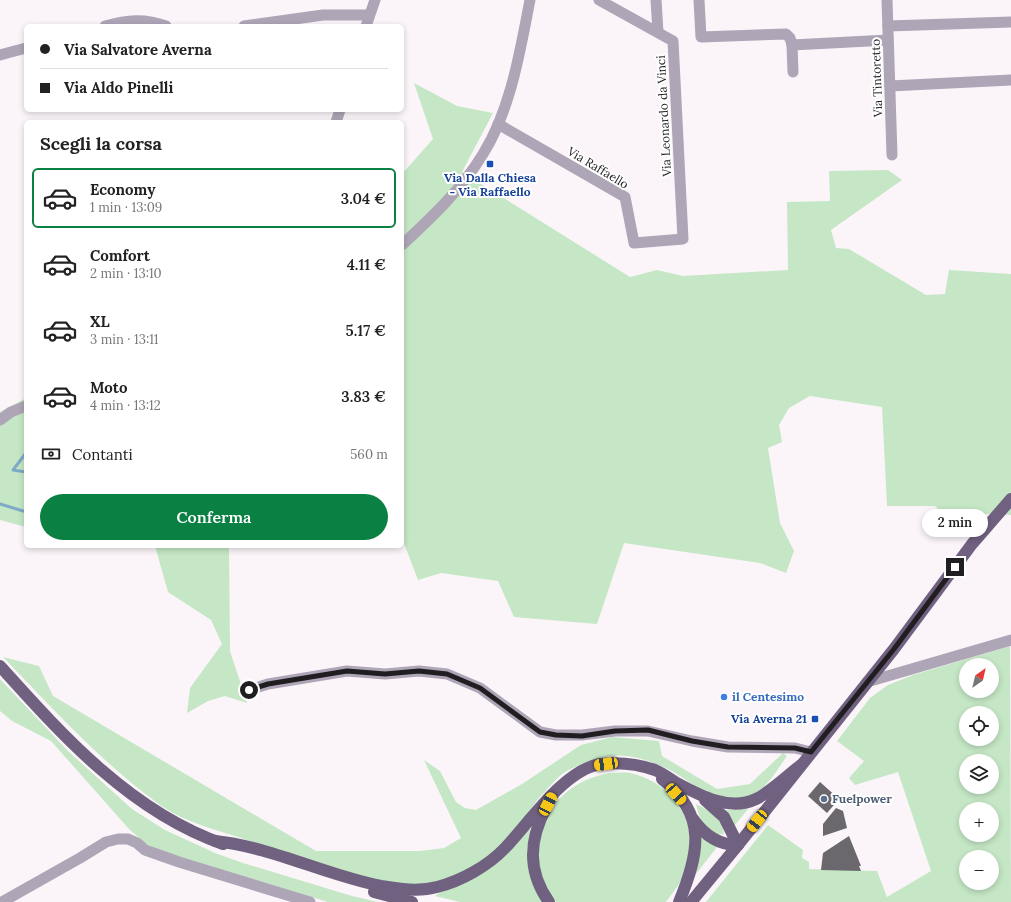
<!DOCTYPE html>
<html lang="it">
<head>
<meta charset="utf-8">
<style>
  :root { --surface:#fff; --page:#f2f2f2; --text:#222; --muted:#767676; --line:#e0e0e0; --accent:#0b8043 }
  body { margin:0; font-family:Lora,serif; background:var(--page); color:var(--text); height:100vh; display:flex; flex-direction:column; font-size:15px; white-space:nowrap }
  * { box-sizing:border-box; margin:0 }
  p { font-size:13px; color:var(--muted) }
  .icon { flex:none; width:22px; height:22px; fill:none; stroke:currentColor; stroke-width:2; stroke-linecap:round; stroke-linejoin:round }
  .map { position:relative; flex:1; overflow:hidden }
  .side { position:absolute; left:24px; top:120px; width:380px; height:428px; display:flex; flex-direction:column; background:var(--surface); border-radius:6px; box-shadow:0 2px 6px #0003 }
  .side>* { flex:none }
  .banner { position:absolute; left:24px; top:24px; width:380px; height:88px; border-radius:6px; box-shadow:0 2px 6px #0003; display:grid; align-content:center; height:88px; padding:0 16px; background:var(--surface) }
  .needle { width:26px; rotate:34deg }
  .tools { position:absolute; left:959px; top:658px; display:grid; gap:8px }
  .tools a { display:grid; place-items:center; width:40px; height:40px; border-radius:50%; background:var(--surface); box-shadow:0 2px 6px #0003; font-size:20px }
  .end { position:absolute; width:18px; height:18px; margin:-9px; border:5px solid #201e20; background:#fff; box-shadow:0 0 0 2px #fff }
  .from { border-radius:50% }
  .bubble { position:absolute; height:28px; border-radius:14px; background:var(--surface); box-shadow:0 2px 6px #0003; font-size:13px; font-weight:600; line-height:28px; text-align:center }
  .car { position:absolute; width:12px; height:24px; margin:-12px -6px; border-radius:5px; box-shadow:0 0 3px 1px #0007; background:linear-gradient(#f5c518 24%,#345 0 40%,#f5c518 0 76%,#345 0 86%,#f5c518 0) }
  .banner b { display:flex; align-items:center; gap:14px; height:38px; font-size:15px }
  .banner b+b { border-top:1px solid var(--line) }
  .banner i { width:10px; height:10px; background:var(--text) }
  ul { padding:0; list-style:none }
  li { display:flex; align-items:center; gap:12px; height:60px; margin:0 8px 6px; padding:0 8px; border:2px solid transparent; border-radius:6px }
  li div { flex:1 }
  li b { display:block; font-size:15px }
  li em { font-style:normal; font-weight:600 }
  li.on { border-color:var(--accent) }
  li>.icon { width:36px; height:36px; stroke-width:1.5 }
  h2 { padding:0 16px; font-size:18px; line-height:48px }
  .pay { display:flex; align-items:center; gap:10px; height:44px; padding:0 16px; font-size:15px }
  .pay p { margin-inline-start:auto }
  .cta { display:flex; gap:8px; margin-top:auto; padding:8px 16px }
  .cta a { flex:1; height:46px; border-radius:24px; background:var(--accent); color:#fff; font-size:16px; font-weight:600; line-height:46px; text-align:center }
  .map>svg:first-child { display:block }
  .green { fill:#c5e7c5; fill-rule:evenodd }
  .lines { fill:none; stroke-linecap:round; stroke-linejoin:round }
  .stream { stroke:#7eaac6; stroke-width:3 }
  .building { fill:#6a676d }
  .minor { stroke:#aea5b7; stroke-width:11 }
  .major { stroke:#716181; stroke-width:12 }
  .route { stroke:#201e20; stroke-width:5 }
  .transit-dot { fill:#1a4fb4; stroke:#fff; stroke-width:1.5 }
  .shop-dot { fill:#3f7fe0; stroke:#fff; stroke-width:1.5 }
  .service-dot { fill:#5c6f8a; stroke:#fff; stroke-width:1.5 }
  .labels { text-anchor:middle; stroke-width:4; stroke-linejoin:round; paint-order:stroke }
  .street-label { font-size:12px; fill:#201e20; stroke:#fff }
  .transit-label { font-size:12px; font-weight:bold; fill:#164399; stroke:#fff }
  .shop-label { font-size:12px; font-weight:bold; fill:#366cbe; stroke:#fff; text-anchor:start }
  .service-label { font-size:12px; font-weight:bold; fill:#4e5e75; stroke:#fff; text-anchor:start }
</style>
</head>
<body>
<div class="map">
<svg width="1011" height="902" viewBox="0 0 1011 902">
  <rect width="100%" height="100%" fill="#fbf5fa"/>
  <g class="green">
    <polygon points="414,83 457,106 493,113 462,172 630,277 657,270 683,276 788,270 787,202 830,201 829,171 888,170 902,180 831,230 836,248 849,249 926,295 945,294 949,270 1011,274 1011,515 941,512 935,506 887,506 882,407 810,396 789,408 779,425 782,442 768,448 780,523 794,551 786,573 760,563 624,543 597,624 514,617 498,581 441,573 418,580 402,538 402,174 433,139"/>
    <polygon points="26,398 26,527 0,520 0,412"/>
    <polygon points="155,546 229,546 230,651 247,703 225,696 208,701 187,713 190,688 222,644 211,620 168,592"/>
    <path d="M1010,646L1011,902H706L768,825L803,850L802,858L809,862V869L877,871L887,897L931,871L898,772L855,785L849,778L864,761L837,741L870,698L888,685L913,675ZM966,665H992V691H966ZM966,713H992V739H966ZM966,761H992V787H966ZM966,809H992V835H966ZM966,857H992V883H966Z"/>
    <path d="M3,657L39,666L53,696L316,851H420L444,848L461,838L424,760L440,771L456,802L465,808L476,810L522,784L581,745L612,737L659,741L662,756L717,789L750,784L783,753L787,756C778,768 770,784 757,792C724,814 695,783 668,769C648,760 627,752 605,757C590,760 574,766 562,774C557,778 553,783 548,788C524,813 508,848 475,866C454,878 424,887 399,885C375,883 353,876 331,869C303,860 275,850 247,840C217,830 186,823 160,805C102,763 53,709 3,657Z"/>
    <polygon points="0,679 68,751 132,809 165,830 215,853 243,863 352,896 378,902 328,902 161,851 146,844 129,829 51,741 12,721 0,711"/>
    <path d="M609,773C616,773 624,772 630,773C675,783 700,825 687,868C683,881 673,892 666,902H556C546,894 542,882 539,870C538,864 535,855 535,849C535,844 538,839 540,834C551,799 574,780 609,773Z"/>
    <path d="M696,804C711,811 721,817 724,834C706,837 699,818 696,804Z"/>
    <polygon points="748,809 735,825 724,810"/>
    <path d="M530,828C530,836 528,843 527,850C526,870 533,886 543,902H460L435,896Z"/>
    <polygon points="701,836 717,847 696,874"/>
  </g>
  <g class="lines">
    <g class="stream">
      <polyline points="26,453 13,470 26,472"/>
      <polyline points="0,504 23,511 26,511"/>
    </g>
  </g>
  <g class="building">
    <polygon points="820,782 839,799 827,813 808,796"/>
    <polygon points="836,808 843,811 847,828 823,836 823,824"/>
    <polygon points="849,836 861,866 859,866 861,871 821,870 823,853"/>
  </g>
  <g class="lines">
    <g class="minor">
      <polyline points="656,0 658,32"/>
      <polyline points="699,0 701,37 786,34 790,38 792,45 888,40"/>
      <polyline points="887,0 892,155"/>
      <path d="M105,26C127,20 144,18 166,26"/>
      <polyline points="244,26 323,15 369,15"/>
      <polyline points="366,26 375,0"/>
      <polyline points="888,26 1011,22"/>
      <polyline points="792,45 793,72"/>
      <polyline points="0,55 26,48"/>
      <polyline points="890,86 1011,80"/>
      <polyline points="336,122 340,110"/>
      <polyline points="498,124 625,197 634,243 683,239 673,41 599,0"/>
      <path d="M402,245C432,217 462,189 483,154C511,109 520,51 530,0"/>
      <polyline points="0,420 11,412 26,406"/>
      <polyline points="867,682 1011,640"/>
      <polyline points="249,690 268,684 347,671 385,674 419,671 447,674 480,688 540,732 556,735 582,735 615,731 648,731 692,741 728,747 795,748 811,752"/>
      <polyline points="2,902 80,858 106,842 118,839 128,839 137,843 145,850 179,862 310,902"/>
    </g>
    <g class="major">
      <path d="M0,666C63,736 131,812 223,844"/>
      <path d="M662,779C708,815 699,854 679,902"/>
      <polyline points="705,800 724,817 738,845"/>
      <path d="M546,808C529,840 527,871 549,902"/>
      <path d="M693,819C704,835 718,845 738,845"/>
      <path d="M215,841C272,847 325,875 381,886C399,889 419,892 437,887C461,881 488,866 505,848C529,823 564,770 600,764C618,762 638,764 655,770C662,773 669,778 675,782C699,795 729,812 756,799C769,793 789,774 801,765"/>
      <polyline points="374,892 412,902"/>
      <polyline points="691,902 738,845 894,649 972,544 1011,499"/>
    </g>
  </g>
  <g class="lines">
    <polyline class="route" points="249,690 268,684 347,671 385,674 419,671 447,674 480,688 540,732 556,735 582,736 615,731 648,730 692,741 728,747 795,748 811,752 894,649 955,567"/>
  </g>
  <g class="transit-dot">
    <rect x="486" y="160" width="8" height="8" rx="2"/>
    <rect x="811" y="715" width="8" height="8" rx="2"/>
  </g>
  <circle class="shop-dot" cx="724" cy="697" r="4"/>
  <circle class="service-dot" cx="824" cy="799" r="4"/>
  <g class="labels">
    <g class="street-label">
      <text transform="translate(877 78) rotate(-92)" y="4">Via Tintoretto</text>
      <text transform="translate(664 116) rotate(-93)" y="4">Via Leonardo da Vinci</text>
      <text transform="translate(598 168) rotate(31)" y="4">Via Raffaello</text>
    </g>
    <g class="transit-label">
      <text x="490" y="182">Via Dalla Chiesa<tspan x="490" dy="14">- Via Raffaello</tspan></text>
      <text x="807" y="723" text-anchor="end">Via Averna 21</text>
    </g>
    <g class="shop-label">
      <text x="732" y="701">il Centesimo</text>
    </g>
    <g class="service-label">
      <text x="832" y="803">Fuelpower</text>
    </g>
  </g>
</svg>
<div class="tools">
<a><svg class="needle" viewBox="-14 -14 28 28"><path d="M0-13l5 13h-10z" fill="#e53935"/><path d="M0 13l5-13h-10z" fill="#767676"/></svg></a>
<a><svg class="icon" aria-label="locate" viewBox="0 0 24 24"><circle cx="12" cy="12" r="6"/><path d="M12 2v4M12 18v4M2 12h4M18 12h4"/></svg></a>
<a><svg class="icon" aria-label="layers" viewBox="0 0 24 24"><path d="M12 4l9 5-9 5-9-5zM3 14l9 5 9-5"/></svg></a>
<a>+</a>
<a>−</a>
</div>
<i class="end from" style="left:249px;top:690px"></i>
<i class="end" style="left:955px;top:567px"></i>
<div class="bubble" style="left:922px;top:509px;width:66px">2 min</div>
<i class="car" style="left:606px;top:764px;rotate:262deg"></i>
<i class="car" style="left:676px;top:794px;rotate:138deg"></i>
<i class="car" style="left:548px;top:804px;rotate:27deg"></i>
<i class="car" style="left:757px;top:821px;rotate:218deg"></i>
<div class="banner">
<b><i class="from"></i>Via Salvatore Averna</b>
<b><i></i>Via Aldo Pinelli</b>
</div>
<section class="side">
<h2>Scegli la corsa</h2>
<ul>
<li class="on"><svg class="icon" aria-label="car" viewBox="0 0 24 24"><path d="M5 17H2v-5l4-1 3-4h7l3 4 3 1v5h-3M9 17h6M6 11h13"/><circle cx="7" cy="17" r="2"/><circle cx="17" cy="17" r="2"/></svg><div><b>Economy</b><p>1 min · 13:09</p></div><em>3.04 €</em></li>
<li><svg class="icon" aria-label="car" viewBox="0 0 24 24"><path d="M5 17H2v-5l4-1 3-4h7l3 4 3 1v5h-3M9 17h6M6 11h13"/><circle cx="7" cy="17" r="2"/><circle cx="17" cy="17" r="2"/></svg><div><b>Comfort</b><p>2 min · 13:10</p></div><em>4.11 €</em></li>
<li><svg class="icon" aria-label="car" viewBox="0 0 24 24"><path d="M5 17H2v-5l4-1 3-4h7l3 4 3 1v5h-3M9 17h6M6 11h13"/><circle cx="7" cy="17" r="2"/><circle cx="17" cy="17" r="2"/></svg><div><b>XL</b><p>3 min · 13:11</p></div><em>5.17 €</em></li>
<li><svg class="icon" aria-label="car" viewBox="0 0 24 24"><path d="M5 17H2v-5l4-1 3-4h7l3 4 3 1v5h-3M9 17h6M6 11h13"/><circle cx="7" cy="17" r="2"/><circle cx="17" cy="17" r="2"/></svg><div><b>Moto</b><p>4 min · 13:12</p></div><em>3.83 €</em></li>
</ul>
<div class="pay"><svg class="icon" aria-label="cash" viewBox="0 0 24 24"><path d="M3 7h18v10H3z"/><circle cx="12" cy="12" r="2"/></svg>Contanti<p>560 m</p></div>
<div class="cta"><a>Conferma</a></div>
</section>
</div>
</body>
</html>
